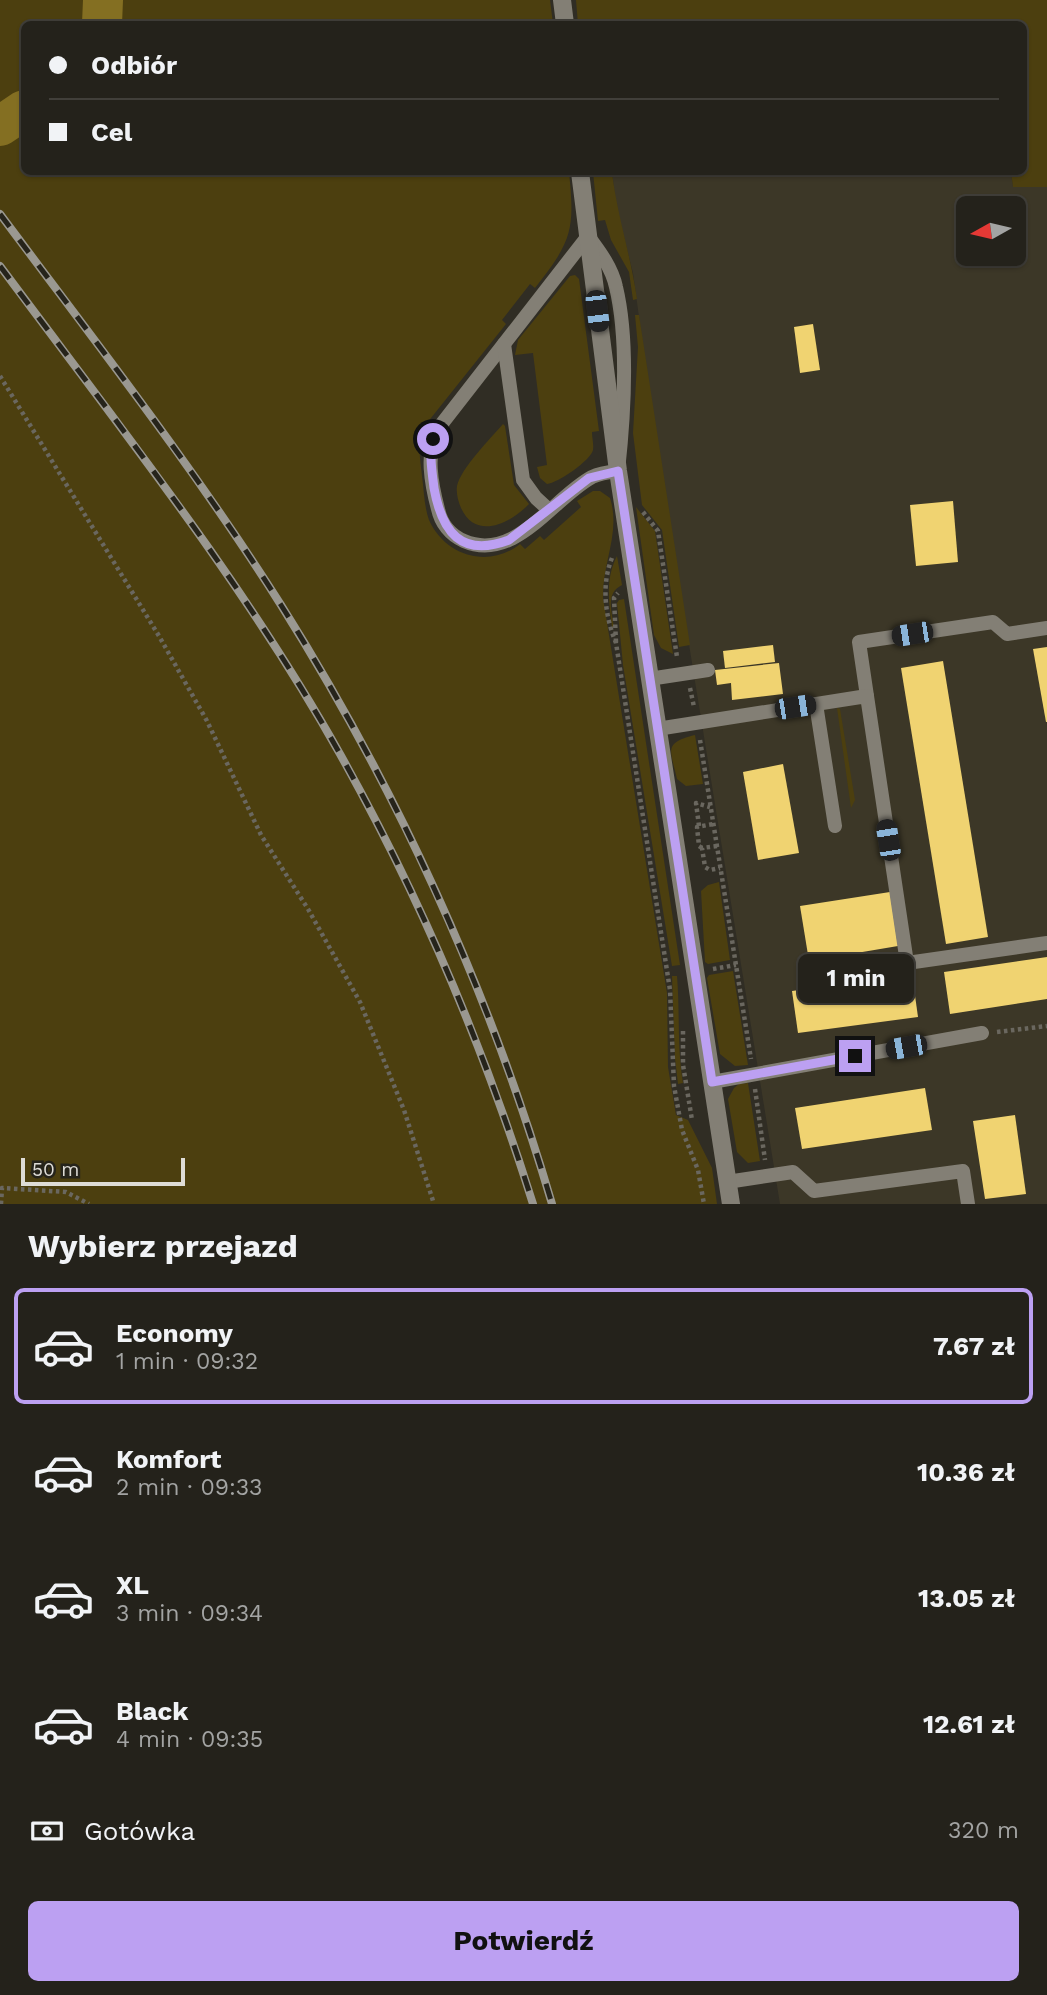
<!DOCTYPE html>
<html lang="pl">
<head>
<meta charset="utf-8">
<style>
  :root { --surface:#24221b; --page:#302f28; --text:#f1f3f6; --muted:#a3a4a3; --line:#413f3a; --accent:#bca0f2 }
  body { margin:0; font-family:"Work Sans",sans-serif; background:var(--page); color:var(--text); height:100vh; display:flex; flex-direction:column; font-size:26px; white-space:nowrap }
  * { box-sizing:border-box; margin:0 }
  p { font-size:23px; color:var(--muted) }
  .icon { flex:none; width:38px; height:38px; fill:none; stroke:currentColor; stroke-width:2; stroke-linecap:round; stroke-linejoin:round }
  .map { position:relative; height:1204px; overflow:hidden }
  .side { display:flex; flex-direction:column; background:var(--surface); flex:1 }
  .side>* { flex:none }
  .hud { position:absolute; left:21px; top:21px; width:1006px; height:154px; border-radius:10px; box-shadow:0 2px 5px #0004,0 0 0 2px var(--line); display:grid; align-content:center; height:154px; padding:0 28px; background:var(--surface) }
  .needle { width:46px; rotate:262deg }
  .fabs { position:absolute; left:956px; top:196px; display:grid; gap:14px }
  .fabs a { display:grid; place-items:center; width:70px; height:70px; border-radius:10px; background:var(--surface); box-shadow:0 2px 5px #0004,0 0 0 2px var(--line); font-size:35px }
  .scale { position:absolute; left:21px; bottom:18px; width:164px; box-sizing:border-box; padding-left:7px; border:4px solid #dedcd6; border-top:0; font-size:19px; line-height:24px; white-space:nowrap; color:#dedcd6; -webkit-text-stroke:5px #26241b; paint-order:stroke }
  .end { position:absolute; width:32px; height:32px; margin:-16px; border:9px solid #bca0f2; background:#111; box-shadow:0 0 0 4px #111 }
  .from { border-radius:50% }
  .bubble { position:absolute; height:49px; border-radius:10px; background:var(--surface); box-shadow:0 2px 5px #0004,0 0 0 2px var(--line); font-size:23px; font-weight:700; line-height:49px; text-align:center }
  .car { position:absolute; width:21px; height:42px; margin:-21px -10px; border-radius:9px; box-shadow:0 0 5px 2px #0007; background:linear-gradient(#222 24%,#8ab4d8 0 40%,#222 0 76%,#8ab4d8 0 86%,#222 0) }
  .hud b { display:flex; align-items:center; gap:24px; height:66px; font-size:26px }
  .hud b+b { border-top:2px solid var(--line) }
  .hud i { width:18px; height:18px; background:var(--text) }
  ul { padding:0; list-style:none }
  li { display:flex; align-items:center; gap:21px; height:116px; margin:0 14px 10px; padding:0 14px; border:4px solid transparent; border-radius:10px }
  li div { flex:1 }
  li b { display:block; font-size:26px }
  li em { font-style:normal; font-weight:700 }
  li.selected { border-color:var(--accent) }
  li>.icon { width:63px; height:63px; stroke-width:1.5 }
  h2 { padding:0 28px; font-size:32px; line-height:84px }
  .pay { display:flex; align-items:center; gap:18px; height:77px; padding:0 28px; font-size:26px }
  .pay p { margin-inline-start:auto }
  .cta { display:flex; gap:14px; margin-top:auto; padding:14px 28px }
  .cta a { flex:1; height:80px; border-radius:10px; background:var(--accent); color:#111; font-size:28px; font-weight:700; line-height:80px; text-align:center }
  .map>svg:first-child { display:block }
  .built { fill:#3c3727; fill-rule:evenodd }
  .green { fill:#4c3f0f }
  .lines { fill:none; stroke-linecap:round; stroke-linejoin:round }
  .river { stroke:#846f22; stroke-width:40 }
  .building { fill:#f0d371 }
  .path { stroke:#6a675f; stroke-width:4.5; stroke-dasharray:3.5 3.5; stroke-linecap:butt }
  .lane { stroke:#837f75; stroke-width:14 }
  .secondary { stroke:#837f75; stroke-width:18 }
  .rail-casing { stroke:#9a9891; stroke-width:8 }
  .rail { stroke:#26241b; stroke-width:5; stroke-dasharray:16; stroke-linecap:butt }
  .route { stroke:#bca0f2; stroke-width:9 }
</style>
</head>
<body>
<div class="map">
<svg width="1047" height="1204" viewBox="0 0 1047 1204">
  <rect width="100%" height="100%" fill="#302d24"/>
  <path class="built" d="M612,172H1011L1013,187H1047V1204H780L680,589L648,383L633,273L616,206ZM968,208H1013V254H968Z"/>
  <g class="green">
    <path d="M0,0H550L553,24H24V172H569C575,230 572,241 535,288L530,284L502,320L506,324L427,423C416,441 420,456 422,476C424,490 424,506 429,520C445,556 489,569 520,544L525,549L540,536L544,540L581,507L577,501L593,491H600L610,498C621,532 602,563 603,598L667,993L668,1067L676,1115L688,1120L712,1168L717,1204H0Z"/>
    <polygon points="576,0 1047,0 1047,187 1013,187 1011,172 1024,172 1024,24 578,24"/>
    <path d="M593,172H612C617,215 631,256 637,299L633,300L629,272L611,240L605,220L598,221Z"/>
    <path d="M575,275L579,279L599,431L592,432C592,438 594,445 593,450C591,460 558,483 547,484L540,478L537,467L547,465L533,353L515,355L518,340L570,276Z"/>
    <polygon points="635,315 639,315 690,645 679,647 662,530 642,505 633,433 638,347"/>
    <path d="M503,424L505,426L514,485L529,504C511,523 476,541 461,508C458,501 456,493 457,486C461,468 490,439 503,424Z"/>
    <polygon points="636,507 655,531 673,654 661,648 654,635"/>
    <path d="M617,556L622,585C605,593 612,612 614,627H612C609,602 605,579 617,556Z"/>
    <polygon points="624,599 680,965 672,966 623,665 617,603 619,600"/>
    <polygon points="837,708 840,709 855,800 851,808"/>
    <path d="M695,735L703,784L686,786L677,779C671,751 662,743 695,735Z"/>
    <polygon points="719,882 730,960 708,964 705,962 701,891 708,885"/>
    <polygon points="733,971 748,1065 735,1066 720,1054 707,978 709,975"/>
    <path d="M672,976H677C680,1011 677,1048 683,1083L678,1084L675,1058Z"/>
    <polygon points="748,1083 760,1161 748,1163 737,1152 728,1099 734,1088 739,1084"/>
  </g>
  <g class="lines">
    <g class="river">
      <polyline points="102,24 103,0"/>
      <polyline points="0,126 24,110"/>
    </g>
  </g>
  <g class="building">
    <polygon points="813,324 820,370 800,373 794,327"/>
    <polygon points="953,501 958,562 916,566 910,505"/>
    <polygon points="773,645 775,662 725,668 723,651"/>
    <polygon points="1047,647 1047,722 1046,722 1033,649"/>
    <polygon points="943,661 988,937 946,944 901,668"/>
    <polygon points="779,663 783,694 732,700 731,683 717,685 715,670"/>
    <polygon points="783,764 799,853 758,860 743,772"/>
    <polygon points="890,892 898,946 809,961 800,906"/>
    <polygon points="1047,957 1047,999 950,1014 944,972"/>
    <polygon points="912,974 918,1017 798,1033 792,991"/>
    <polygon points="925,1088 932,1130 802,1149 795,1108"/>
    <polygon points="1015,1115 1026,1194 985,1199 973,1121"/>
  </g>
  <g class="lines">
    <g class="path">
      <polyline points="0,376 159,636 207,721 261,835 308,909 360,1002 404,1110 434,1204"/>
      <polyline points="643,512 658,531 677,657"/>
      <path d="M612,558C601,585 605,616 616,643L670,990L674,1086L682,1130L698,1170L704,1204"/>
      <polyline points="616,642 614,598 618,593"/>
      <polyline points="690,688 694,707"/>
      <polyline points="700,740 751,1059"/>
      <polyline points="699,826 696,803 710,807"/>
      <polyline points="717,846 702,848 705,867 710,870 720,868"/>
      <polyline points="702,848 699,846 697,827 713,824"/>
      <polyline points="713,969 736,965"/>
      <polyline points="683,1031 683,1065 692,1120"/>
      <polyline points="997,1032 1047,1026"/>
      <polyline points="755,1089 765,1160"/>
      <polyline points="1,1204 2,1188 66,1192 89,1204"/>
    </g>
    <g class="lane">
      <path d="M588,236C600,252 612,268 616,287C629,342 624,416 618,471C609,472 600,473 592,477C553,498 515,563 464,541C450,535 441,523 438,509C431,483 426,454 437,430Z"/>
      <polyline points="504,344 523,480 536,498 549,510"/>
      <polyline points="649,679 708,670"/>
      <polyline points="867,696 859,642 993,622 1007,634 1047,628"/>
      <polyline points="816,704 835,826"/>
      <polyline points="657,729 867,696 907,963 806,977"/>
      <polyline points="907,963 1047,943"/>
      <polyline points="712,1082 982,1033"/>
      <polyline points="727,1182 793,1172 814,1191 963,1171 968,1204"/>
    </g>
    <g class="secondary">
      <polyline points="562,0 565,24"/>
      <polyline points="580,172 618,471 731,1204"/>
    </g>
    <defs>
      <g id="rail">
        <path d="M0,214C96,343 195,469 281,605C398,791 490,993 552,1204"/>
        <path d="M0,266C118,425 243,581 340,754C420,897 484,1047 533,1204"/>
      </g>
    </defs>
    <use href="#rail" class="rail-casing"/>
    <use href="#rail" class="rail"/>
  </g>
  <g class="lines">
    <path class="route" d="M433,439C429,456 432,471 434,488C442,532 461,558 509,540L589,478L618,471L712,1082L855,1056"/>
  </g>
</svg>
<div class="fabs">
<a><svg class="needle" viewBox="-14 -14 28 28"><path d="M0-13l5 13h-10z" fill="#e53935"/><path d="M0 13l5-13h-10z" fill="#a3a4a3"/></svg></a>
</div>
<div class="scale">50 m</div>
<i class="end from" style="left:433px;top:439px"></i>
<i class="end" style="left:855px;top:1056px"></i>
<div class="bubble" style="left:798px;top:954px;width:116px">1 min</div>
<i class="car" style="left:597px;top:311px;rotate:173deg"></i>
<i class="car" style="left:912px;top:634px;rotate:261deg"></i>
<i class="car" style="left:795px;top:707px;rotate:81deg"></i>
<i class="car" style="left:888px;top:840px;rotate:351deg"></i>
<i class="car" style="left:906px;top:1047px;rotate:260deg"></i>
<div class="hud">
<b><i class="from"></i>Odbiór</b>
<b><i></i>Cel</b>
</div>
</div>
<section class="side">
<h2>Wybierz przejazd</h2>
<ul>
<li class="selected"><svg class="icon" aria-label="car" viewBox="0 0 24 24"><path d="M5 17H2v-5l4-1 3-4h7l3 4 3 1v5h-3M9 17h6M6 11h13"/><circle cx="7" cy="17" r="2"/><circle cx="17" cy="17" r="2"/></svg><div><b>Economy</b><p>1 min · 09:32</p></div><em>7.67 zł</em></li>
<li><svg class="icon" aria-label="car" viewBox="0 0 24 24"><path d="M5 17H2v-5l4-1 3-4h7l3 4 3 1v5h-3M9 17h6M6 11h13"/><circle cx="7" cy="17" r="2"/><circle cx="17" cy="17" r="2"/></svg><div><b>Komfort</b><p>2 min · 09:33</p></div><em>10.36 zł</em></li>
<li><svg class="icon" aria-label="car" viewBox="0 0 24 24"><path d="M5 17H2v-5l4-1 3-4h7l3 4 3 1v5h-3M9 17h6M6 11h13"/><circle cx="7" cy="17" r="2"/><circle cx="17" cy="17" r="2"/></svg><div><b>XL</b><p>3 min · 09:34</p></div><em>13.05 zł</em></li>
<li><svg class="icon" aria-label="car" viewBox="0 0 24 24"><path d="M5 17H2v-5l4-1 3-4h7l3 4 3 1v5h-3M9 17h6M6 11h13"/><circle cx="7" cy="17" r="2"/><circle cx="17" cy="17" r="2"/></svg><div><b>Black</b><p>4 min · 09:35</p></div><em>12.61 zł</em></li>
</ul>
<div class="pay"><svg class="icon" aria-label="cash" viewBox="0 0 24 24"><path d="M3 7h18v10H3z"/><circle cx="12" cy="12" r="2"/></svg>Gotówka<p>320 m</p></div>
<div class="cta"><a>Potwierdź</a></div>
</section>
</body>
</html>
